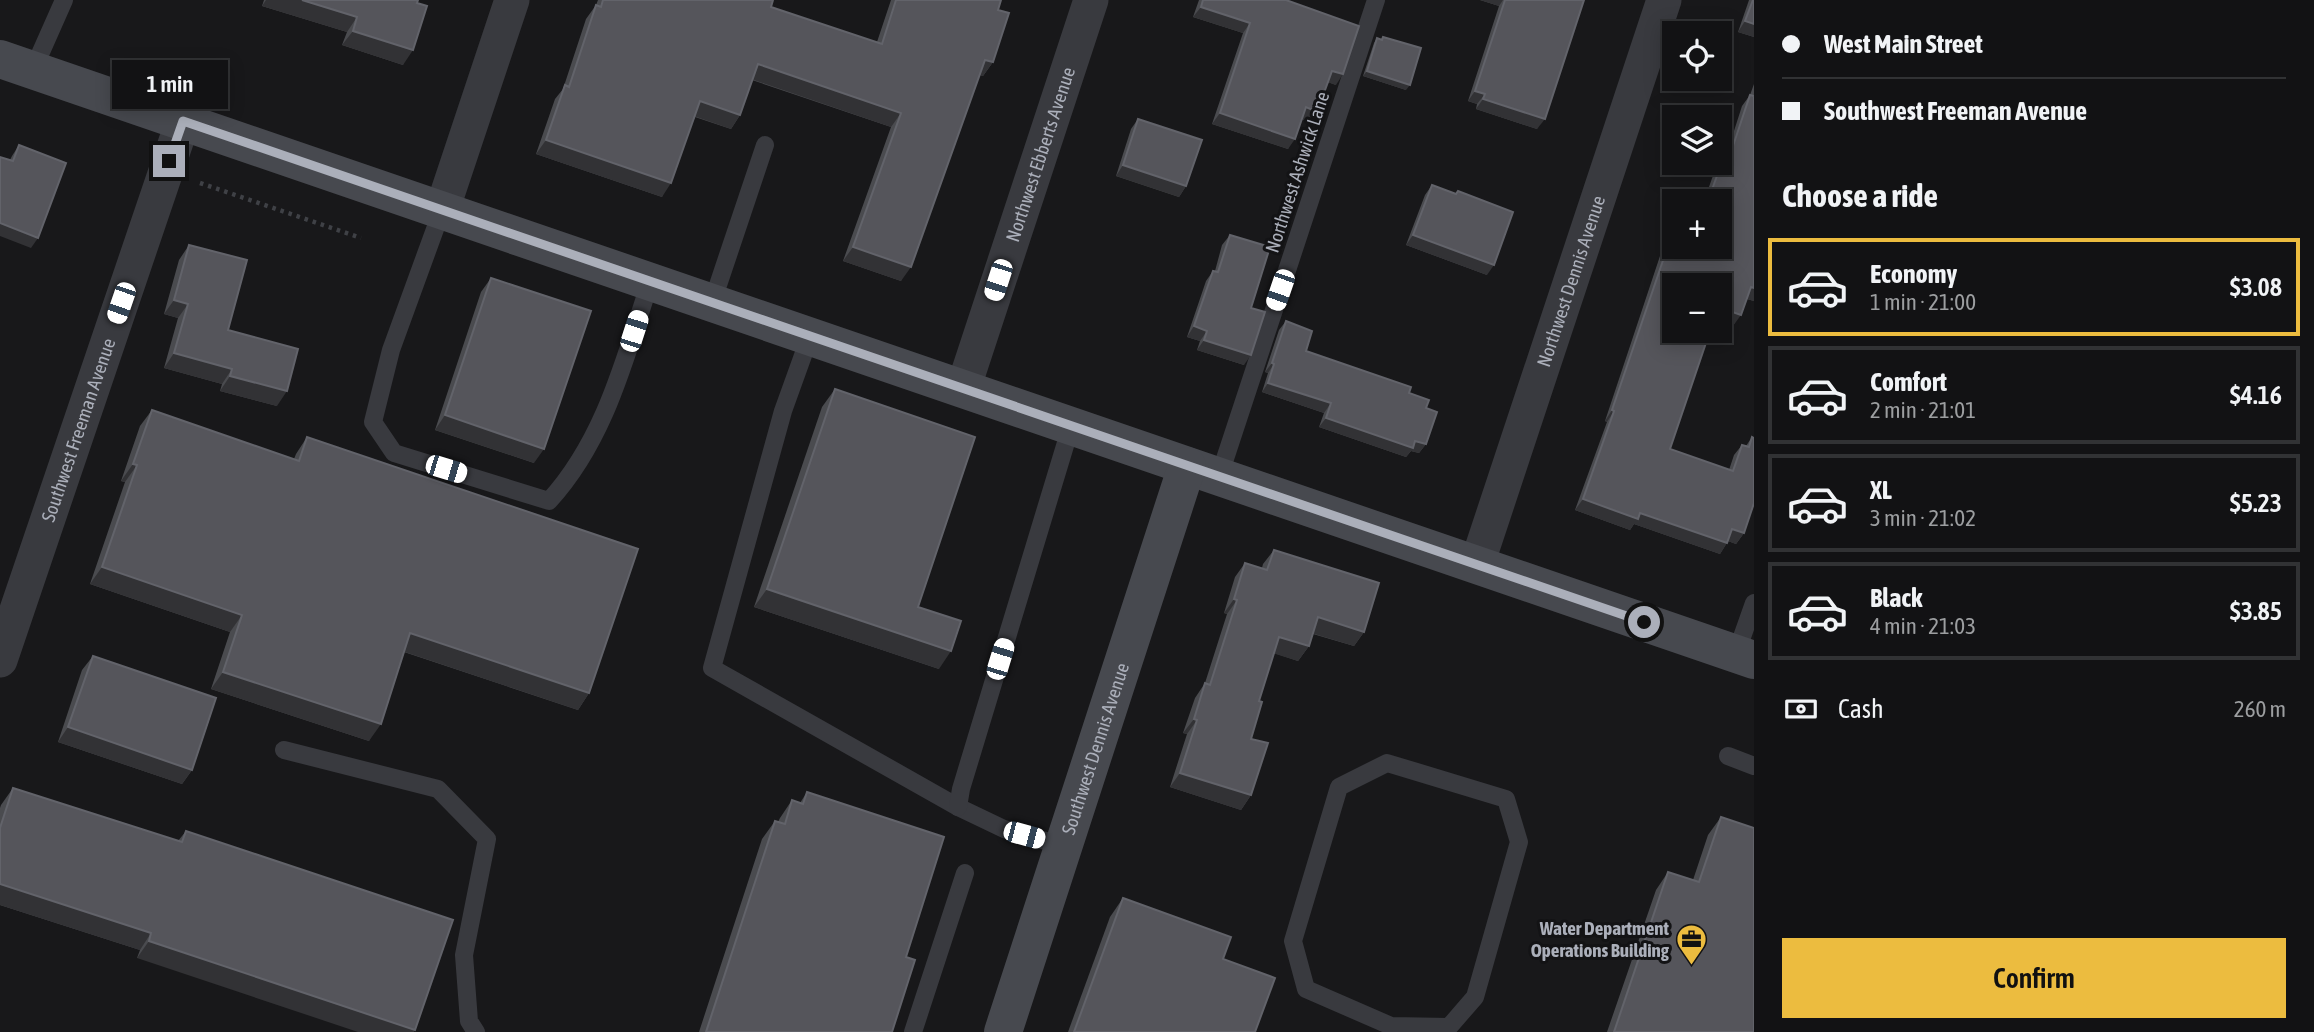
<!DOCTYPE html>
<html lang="en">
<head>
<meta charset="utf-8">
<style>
  :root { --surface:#121214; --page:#1f2022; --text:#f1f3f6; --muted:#9c9ea0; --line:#313234; --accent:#ecbc3f }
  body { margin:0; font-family:"Asap Condensed",sans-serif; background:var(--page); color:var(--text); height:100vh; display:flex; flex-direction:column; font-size:26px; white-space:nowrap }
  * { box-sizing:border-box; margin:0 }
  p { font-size:23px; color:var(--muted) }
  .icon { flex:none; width:38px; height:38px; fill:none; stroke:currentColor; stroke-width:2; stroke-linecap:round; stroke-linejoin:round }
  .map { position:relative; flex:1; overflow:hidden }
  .details { display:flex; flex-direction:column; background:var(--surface); width:560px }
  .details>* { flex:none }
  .top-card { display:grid; align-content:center; height:154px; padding:0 28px; background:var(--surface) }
  .controls { position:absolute; left:1662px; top:21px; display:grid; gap:14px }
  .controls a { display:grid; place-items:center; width:70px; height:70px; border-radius:0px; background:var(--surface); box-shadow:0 4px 18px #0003,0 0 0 2px var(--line); font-size:35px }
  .end { position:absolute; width:32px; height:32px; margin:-16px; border:9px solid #abafba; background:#111; box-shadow:0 0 0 4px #111 }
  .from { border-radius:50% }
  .bubble { position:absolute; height:49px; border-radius:0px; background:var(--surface); box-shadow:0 4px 18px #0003,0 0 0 2px var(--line); font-size:23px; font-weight:600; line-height:49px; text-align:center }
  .car { position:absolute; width:21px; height:42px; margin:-21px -10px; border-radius:9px; box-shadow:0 0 5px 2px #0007; background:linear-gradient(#fff 24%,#345 0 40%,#fff 0 76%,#345 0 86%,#fff 0) }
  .top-card b { display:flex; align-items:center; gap:24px; height:66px; font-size:26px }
  .top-card b+b { border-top:2px solid var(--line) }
  .top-card i { width:18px; height:18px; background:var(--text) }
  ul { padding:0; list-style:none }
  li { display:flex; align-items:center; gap:21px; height:98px; margin:0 14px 10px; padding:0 14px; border:4px solid var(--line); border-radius:0px }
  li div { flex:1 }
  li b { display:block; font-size:26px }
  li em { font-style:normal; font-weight:600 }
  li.current { border-color:var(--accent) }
  li>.icon { width:63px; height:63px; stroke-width:1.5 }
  h2 { padding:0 28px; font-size:32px; line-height:84px }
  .pay { display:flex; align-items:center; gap:18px; height:77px; padding:0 28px; font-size:26px }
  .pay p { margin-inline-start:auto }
  .button { display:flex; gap:14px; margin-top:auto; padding:14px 28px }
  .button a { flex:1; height:80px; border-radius:0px; background:var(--accent); color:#111; font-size:28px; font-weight:600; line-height:80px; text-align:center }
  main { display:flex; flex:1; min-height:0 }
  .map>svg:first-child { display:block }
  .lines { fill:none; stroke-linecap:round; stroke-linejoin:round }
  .path { stroke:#3f4146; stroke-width:4.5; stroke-dasharray:3.5 5; stroke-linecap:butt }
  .lane { stroke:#393a3f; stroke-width:18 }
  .street { stroke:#393a3f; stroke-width:35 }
  .secondary { stroke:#47494f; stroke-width:38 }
  .wall { fill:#4a4b4f }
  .shaded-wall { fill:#323235 }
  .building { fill:#55555b; stroke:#62636a; stroke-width:2 }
  .route { stroke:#abafba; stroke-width:9 }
  .labels { text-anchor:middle; stroke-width:6; stroke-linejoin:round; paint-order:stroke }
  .street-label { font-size:19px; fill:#abafba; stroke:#131315 }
  .poi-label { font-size:19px; font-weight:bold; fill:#abafba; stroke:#131315; text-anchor:end }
</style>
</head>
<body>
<main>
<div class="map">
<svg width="1754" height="1032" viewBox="0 0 1754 1032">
  <rect width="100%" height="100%" fill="#18181a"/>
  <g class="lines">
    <polyline class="path" points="200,183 361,238"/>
    <g class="lane">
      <polyline points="33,70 64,0"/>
      <path d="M442,210L391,350L373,422L394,453L549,501C605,440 625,358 650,282"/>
      <polyline points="712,303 765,145"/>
      <polyline points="810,336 783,411 712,668 958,807 1004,829 1063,846"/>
      <polyline points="1219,477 1376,0"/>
      <polyline points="1736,654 1754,603"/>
      <polyline points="284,750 438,789 487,839 464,955 469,1021 476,1032"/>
      <polyline points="1728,756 1754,766"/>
      <polygon points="1387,763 1506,799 1519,842 1475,997 1449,1027 1391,1026 1306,989 1293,941 1339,787"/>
      <polyline points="958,807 961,789 1071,426"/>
      <polyline points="913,1032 965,873"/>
    </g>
    <g class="street">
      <polyline points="442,210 512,0"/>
      <path id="s1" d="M963,389L1091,0"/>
      <path id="s2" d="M1477,564L1664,0"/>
      <path id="s3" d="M0,660L183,121"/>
    </g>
    <g class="secondary">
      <polyline points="0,59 1754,660"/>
      <path id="s4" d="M1003,1032L1187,466"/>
    </g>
  </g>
  <g class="wall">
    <polygon points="264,0 418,0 403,65 342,45 347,32 262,6"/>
    <polygon points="598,0 773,0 771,7 877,42 891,0 1001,0 998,10 993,62 983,76 980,75 901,281 843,261 891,127 752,80 740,115 731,129 695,117 662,197 536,154 555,99 563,89 586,19 596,5"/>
    <polygon points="1199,0 1286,0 1336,85 1328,82 1310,122 1302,119 1288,149 1212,124 1243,33 1193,17"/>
    <polygon points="1480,0 1584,0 1537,129 1476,109 1477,104 1468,101 1499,6"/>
    <polygon points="1749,0 1754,0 1754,37 1738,32"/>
    <polygon points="1383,37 1406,90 1363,76 1374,43 1377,38 1381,39"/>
    <polygon points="1754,84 1754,301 1747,299 1733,326 1720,321 1720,285 1670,449 1729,470 1734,455 1742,445 1746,446 1752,437 1744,533 1736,544 1728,541 1720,554 1634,524 1630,530 1575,510 1607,422 1605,421 1663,247 1671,237 1675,247 1720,247 1720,201 1704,201 1715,170 1723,159 1725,159 1742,106 1750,95"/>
    <polygon points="1138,119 1186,186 1179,197 1116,176 1131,129"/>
    <polygon points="19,145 31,248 10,160 12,156"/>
    <polygon points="1432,185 1455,194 1458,191 1487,275 1406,245 1425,195"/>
    <polygon points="1230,235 1251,308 1244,365 1197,350 1200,341 1187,337 1206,281 1213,271 1215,271 1222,245"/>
    <polygon points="189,245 228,330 277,406 220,391 222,384 164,368 178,318 164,314 179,260"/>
    <polygon points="491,278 534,463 435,430 481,292"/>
    <polygon points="1286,321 1306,351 1409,393 1426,408 1426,444 1419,453 1411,451 1406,457 1319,427 1324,413 1262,392 1268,373 1265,372 1279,330"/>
    <polygon points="835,389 918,607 939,669 754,607 822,407"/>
    <polygon points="152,410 294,459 296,454 307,437 589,693 578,710 404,652 369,741 211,689 230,632 90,584 125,482 121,481 140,426"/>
    <polygon points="1274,550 1364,632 1354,646 1313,634 1309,646 1298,661 1274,653 1259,701 1251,739 1251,795 1241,810 1170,787 1187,734 1183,733 1195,698 1205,683 1227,614 1224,613 1235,577 1245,563 1262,568 1263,564"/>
    <polygon points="93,656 192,770 182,784 58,742 82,670"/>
    <polygon points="13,788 178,841 186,831 453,920 137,958 140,950 0,905 0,808 1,805"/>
    <polygon points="807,792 906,957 892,1032 699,1032 762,839 775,821 778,822 780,818 792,800 800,803"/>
    <polygon points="1721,817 1754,1032 1607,1032 1656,890 1668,872 1693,880 1708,835"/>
    <polygon points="1123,898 1223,959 1255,1032 1068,1032 1110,917"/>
  </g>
  <g class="shaded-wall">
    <polygon points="266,0 302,0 357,17 347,32 262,6"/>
    <polygon points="1480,0 1503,0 1499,6"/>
    <polygon points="1201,7 1250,23 1243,33 1193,17"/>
    <polygon points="1745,21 1754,24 1754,37 1738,32"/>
    <polygon points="353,31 413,50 403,65 342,45"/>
    <polygon points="985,60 993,62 983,76 976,74"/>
    <polygon points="758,64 901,113 891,127 748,78"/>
    <polygon points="1332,71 1343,74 1336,85 1324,81"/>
    <polygon points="1367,71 1410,85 1406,90 1363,76"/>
    <polygon points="1475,91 1485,94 1477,104 1468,101"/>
    <polygon points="1483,99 1545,119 1537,129 1476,109"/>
    <polygon points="700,101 740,115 731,129 691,115"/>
    <polygon points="1306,107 1317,112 1310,122 1299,118"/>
    <polygon points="1220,113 1295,139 1288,149 1212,124"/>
    <polygon points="546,140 671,183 662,197 536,154"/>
    <polygon points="1123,165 1186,186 1179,197 1116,176"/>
    <polygon points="0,223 38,238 31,248 0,236"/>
    <polygon points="1413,235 1494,265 1487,275 1406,245"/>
    <polygon points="853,247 911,267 901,281 843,261"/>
    <polygon points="1751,287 1754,288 1754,301 1743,298"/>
    <polygon points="174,300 188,304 178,318 164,314"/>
    <polygon points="1721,308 1741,315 1733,326 1720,321 1720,310"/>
    <polygon points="1194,326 1207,331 1200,341 1187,337"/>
    <polygon points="1204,340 1251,355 1244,365 1197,350"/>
    <polygon points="174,353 232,369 222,384 164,368"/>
    <polygon points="1272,363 1274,364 1268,373 1265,372"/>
    <polygon points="230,376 287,391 277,406 220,391"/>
    <polygon points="1268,383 1331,403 1324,413 1262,392"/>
    <polygon points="1612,410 1614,411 1607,422 1605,421"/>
    <polygon points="445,415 544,449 534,463 435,430"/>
    <polygon points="1326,418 1415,441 1426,444 1419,453 1411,451 1406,457 1319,427"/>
    <polygon points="133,464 137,465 125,482 121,481"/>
    <polygon points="1583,499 1640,513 1727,543 1720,554 1634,524 1630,530 1575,510"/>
    <polygon points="1732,529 1744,533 1736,544 1725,540"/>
    <polygon points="102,567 242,615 230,632 90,584"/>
    <polygon points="767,589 951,651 939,669 754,607"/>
    <polygon points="1234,599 1237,600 1227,614 1224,613"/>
    <polygon points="1318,617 1364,632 1354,646 1308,632"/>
    <polygon points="410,633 589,693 578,710 399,650"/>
    <polygon points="1279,637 1309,646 1298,661 1269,652"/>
    <polygon points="223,672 381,724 369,741 211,689"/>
    <polygon points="1194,719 1197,720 1187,734 1183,733"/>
    <polygon points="68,727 192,770 182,784 58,742"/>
    <polygon points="1180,773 1251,795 1241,810 1170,787"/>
    <polygon points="0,884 151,933 140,950 0,905"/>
    <polygon points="149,941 415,1030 414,1032 358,1032 137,958"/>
  </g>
  <g class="building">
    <polygon points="302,0 418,0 417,3 427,6 413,50 353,31 357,17"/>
    <polygon points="603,0 773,0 771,7 882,44 896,0 1001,0 998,10 1009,13 993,62 985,60 911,267 853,247 901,113 758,64 740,115 700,101 671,183 546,140 565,85 569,87 596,5 601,7"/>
    <polygon points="1203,0 1286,0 1359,26 1343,74 1332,71 1317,112 1306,107 1295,139 1220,113 1250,23 1201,7"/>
    <polygon points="1505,0 1584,0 1545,119 1483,99 1485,94 1475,91"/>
    <polygon points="1753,0 1754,0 1754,24 1745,21"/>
    <polygon points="1383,37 1421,48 1410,85 1367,71 1377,38 1382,40"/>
    <polygon points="1750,95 1754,96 1754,95 1754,288 1751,287 1741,315 1721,308 1720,311 1720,285 1675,285 1675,331 1710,331 1670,449 1733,471 1742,445 1749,447 1752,437 1754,438 1754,503 1744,533 1732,529 1727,543 1640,513 1638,519 1583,499 1614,411 1612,410 1671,237 1675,238 1675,247 1720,247 1720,201 1708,201 1723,159 1728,161"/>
    <polygon points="1138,119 1202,140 1186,186 1123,165"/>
    <polygon points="19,145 66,163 38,238 0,223 0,157 13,161"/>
    <polygon points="1432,185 1456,194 1458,191 1513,212 1494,265 1413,235"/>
    <polygon points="1230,235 1270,247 1251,308 1265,312 1251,355 1204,340 1207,331 1194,326 1213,271 1218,272"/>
    <polygon points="189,245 247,260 228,330 298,349 287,391 230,376 232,369 174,353 188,304 174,300"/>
    <polygon points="491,278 591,311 544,449 445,415"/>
    <polygon points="1286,321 1312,331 1306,351 1411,387 1409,393 1429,400 1426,408 1437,412 1426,444 1415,441 1413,448 1326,418 1331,403 1268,383 1274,364 1272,363"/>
    <polygon points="835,389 975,437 918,607 961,621 951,651 767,589"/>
    <polygon points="152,410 299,461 307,437 638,549 589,693 410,633 381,724 223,672 242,615 102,567 137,465 133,464"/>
    <polygon points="1274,550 1379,583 1364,632 1318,617 1309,646 1279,637 1259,701 1262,702 1251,739 1268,743 1251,795 1180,773 1197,720 1194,719 1205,683 1210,685 1237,600 1234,599 1245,563 1267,570"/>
    <polygon points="93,656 216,698 192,770 68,727"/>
    <polygon points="13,788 182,842 186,831 453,920 415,1030 149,941 151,933 0,884 0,828"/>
    <polygon points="807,792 944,837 906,957 915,960 892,1032 706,1032 775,821 785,824 792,800 803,804"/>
    <polygon points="1721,817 1754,828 1754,1032 1614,1032 1668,872 1699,882"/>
    <polygon points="1123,898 1231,937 1223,959 1275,978 1255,1032 1074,1032"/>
  </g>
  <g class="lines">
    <polyline class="route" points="169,161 183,121 1644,622"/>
  </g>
  <defs>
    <symbol id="office-pin" viewBox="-11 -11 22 30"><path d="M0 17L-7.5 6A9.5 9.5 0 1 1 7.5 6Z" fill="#ecbc3f" stroke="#131315"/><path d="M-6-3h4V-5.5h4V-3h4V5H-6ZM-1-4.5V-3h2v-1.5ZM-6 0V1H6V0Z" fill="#111"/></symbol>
  </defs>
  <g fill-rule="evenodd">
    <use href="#office-pin" x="1674" y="922" width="35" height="47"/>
  </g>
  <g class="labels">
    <g class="street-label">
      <text dy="7" stroke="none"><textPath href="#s1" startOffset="247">Northwest Ebberts Avenue</textPath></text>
      <text transform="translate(1297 172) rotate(-72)" y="7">Northwest Ashwick Lane</text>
      <text dy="7" stroke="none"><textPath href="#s2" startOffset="298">Northwest Dennis Avenue</textPath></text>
      <text dy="7" stroke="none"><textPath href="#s3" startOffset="243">Southwest Freeman Avenue</textPath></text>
      <text dy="7" stroke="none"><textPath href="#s4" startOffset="298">Southwest Dennis Avenue</textPath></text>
    </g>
    <g class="poi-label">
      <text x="1669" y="935">Water Department<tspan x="1669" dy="22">Operations Building</tspan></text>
    </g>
  </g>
</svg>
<div class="controls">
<a><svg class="icon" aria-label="locate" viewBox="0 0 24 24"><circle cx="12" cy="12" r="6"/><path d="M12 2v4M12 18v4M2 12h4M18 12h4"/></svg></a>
<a><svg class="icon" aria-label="layers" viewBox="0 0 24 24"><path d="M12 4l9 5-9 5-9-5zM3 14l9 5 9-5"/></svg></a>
<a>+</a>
<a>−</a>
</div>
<i class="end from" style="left:1644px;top:622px"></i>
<i class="end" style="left:169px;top:161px"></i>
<div class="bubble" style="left:112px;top:60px;width:116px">1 min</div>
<i class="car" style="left:998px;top:280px;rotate:198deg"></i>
<i class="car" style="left:1280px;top:290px;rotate:199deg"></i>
<i class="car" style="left:121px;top:303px;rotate:199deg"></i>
<i class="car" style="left:634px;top:331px;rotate:18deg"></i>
<i class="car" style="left:446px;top:469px;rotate:107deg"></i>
<i class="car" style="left:1000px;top:659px;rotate:17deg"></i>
<i class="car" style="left:1024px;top:835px;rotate:105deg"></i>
</div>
<section class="details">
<div class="top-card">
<b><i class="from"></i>West Main Street</b>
<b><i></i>Southwest Freeman Avenue</b>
</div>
<h2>Choose a ride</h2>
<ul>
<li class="current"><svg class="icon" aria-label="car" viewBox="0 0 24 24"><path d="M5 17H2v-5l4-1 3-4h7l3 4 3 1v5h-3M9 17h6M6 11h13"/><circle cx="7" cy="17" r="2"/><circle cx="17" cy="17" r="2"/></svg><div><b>Economy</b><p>1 min · 21:00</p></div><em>$3.08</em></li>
<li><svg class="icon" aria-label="car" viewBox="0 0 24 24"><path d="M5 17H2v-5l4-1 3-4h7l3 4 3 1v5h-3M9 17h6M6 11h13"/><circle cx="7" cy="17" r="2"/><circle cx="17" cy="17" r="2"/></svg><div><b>Comfort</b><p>2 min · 21:01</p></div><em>$4.16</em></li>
<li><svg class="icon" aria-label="car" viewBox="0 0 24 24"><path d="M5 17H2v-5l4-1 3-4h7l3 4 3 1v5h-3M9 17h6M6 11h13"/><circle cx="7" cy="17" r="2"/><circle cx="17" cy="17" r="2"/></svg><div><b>XL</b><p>3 min · 21:02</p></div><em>$5.23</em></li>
<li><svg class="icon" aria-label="car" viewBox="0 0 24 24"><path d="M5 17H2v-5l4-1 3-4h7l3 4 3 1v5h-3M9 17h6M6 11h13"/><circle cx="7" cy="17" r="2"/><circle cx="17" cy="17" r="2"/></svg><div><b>Black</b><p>4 min · 21:03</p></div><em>$3.85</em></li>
</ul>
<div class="pay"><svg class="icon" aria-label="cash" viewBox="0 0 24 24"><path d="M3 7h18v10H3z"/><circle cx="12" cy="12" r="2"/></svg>Cash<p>260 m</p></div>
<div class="button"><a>Confirm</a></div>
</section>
</main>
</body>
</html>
